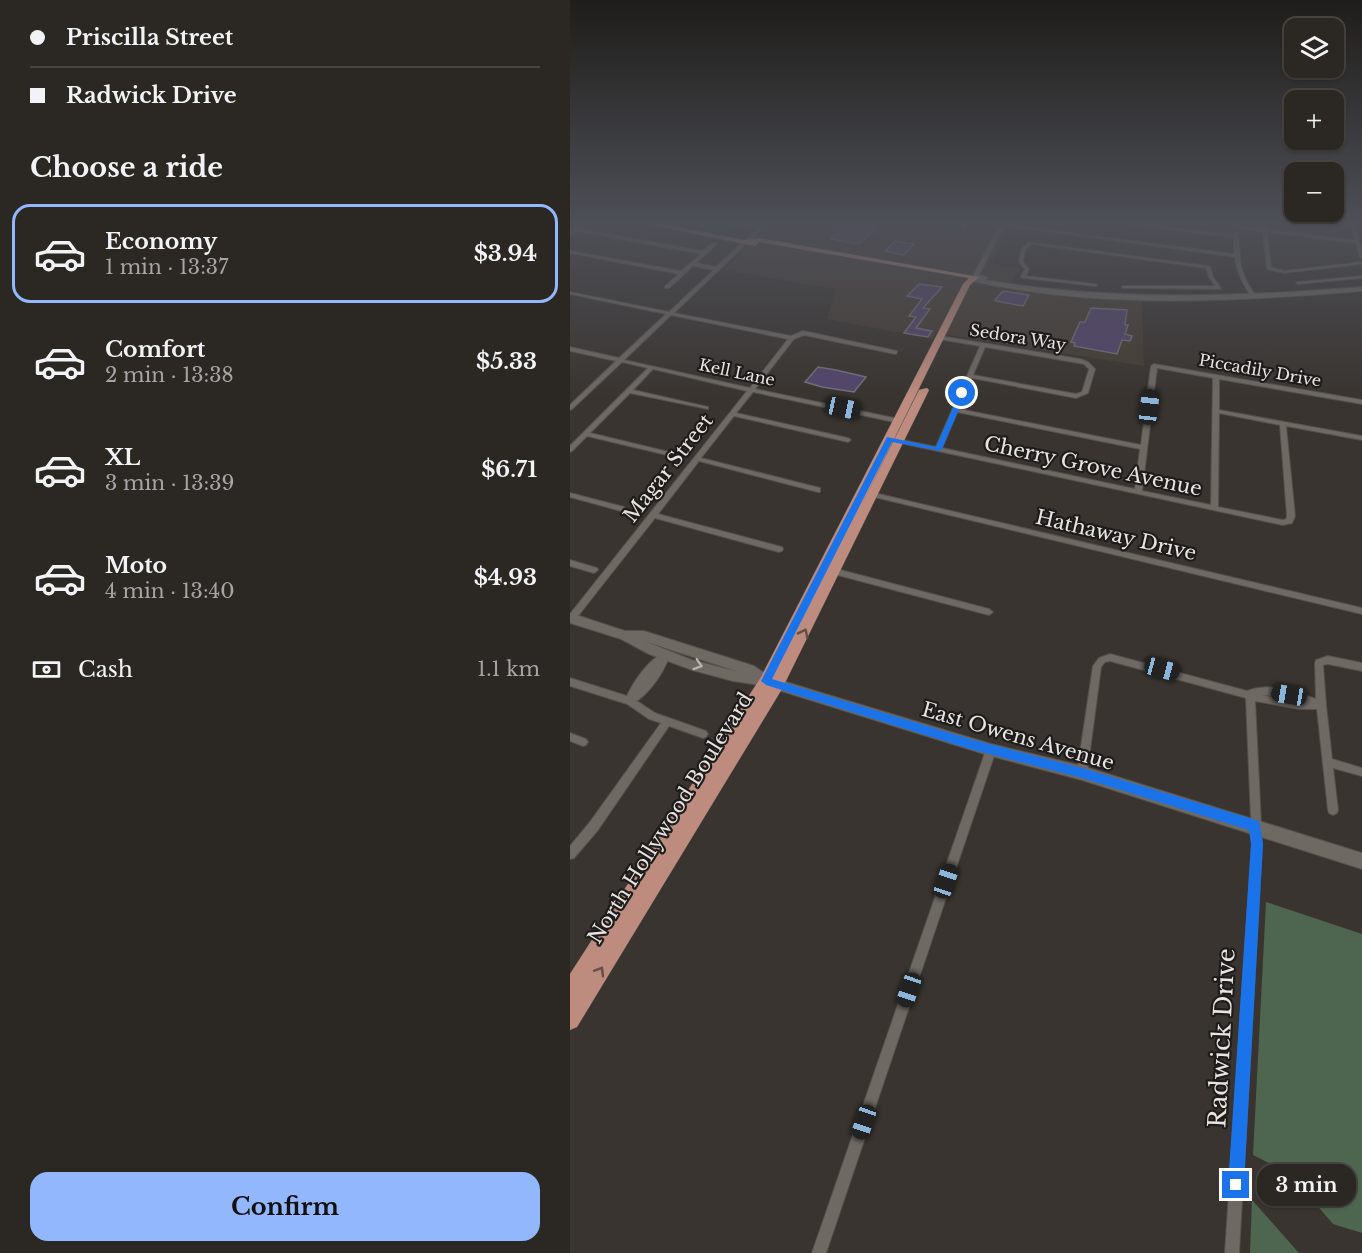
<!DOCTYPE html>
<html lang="en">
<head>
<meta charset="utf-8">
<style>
  :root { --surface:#2b2723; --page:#373330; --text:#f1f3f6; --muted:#a6a5a6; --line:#474441; --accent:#92b7fd }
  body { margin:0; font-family:"Libre Baskerville",serif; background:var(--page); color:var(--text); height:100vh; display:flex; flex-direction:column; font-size:22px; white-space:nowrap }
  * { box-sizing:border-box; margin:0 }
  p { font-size:20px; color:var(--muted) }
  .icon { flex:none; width:33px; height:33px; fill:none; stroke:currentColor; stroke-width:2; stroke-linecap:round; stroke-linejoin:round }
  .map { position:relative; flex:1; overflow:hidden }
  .drawer { display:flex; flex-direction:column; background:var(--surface); width:570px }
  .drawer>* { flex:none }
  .guide { display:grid; align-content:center; height:132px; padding:0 30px; background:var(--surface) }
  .tools { position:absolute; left:714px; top:18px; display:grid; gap:12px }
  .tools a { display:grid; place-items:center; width:60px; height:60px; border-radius:12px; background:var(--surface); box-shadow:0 2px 4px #0004,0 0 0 2px var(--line); font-size:30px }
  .end { position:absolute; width:27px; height:27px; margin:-14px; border:8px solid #1a73e8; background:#fff; box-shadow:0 0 0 3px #fff }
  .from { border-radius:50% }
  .bubble { position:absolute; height:42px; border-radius:18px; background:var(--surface); box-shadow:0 2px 4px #0004,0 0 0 2px var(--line); font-size:20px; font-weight:700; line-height:42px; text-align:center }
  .car { position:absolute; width:18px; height:36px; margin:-18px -9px; border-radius:8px; box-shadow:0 0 4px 2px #0007; background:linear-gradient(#222 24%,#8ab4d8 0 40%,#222 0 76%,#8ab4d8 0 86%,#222 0) }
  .guide b { display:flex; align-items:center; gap:21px; height:57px; font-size:22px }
  .guide b+b { border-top:2px solid var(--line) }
  .guide i { width:15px; height:15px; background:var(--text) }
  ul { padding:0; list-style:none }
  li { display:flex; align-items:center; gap:18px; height:99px; margin:0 12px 9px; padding:0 18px; border:3px solid transparent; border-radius:18px }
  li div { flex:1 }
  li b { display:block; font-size:22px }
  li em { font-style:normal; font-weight:700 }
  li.active { border-color:var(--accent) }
  li>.icon { width:54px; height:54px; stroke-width:1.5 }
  h2 { padding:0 30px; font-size:27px; line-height:72px }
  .pay { display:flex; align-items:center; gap:15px; height:66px; padding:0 30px; font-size:22px }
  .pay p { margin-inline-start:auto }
  .button { display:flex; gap:12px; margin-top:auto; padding:12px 30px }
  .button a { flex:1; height:69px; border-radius:18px; background:var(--accent); color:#111; font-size:24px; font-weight:700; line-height:69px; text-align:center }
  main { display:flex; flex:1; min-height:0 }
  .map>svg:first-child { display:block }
  .built { fill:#463d34 }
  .green { fill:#4e6650 }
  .building { fill:#53456c; stroke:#727077; stroke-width:1.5 }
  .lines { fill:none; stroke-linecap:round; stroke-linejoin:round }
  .street-casing { stroke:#54504c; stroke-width:2 }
  .secondary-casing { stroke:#54504c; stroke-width:2 }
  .primary-casing { stroke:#54504c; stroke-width:1 }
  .street { fill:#6e6963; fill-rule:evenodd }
  .secondary { fill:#6e6963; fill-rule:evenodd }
  .primary { fill:#bd8c7e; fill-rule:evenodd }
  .oneway { stroke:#664e47 }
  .oneway2 { stroke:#b7b3af }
  .route { fill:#1a73e8 }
  .labels { text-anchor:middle; stroke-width:4.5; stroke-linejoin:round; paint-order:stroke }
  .far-street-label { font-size:16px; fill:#e7e4e1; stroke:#1e1c1a }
  .street-label { font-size:20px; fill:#e7e4e1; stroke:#1e1c1a }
  .near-street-label { font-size:24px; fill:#e7e4e1; stroke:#1e1c1a }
</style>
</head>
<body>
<main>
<section class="drawer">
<div class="guide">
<b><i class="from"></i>Priscilla Street</b>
<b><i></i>Radwick Drive</b>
</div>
<h2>Choose a ride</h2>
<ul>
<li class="active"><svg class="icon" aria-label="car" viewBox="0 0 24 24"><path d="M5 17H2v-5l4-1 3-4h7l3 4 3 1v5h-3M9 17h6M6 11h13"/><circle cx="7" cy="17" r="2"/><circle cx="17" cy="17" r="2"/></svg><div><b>Economy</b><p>1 min · 13:37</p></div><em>$3.94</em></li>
<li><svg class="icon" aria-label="car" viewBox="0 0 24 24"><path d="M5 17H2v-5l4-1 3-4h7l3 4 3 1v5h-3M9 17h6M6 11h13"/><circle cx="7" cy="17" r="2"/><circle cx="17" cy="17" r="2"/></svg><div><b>Comfort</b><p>2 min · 13:38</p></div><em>$5.33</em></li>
<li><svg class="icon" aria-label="car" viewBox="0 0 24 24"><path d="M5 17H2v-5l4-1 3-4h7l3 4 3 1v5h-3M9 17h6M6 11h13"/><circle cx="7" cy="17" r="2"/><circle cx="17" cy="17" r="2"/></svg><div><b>XL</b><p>3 min · 13:39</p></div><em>$6.71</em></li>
<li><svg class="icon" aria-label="car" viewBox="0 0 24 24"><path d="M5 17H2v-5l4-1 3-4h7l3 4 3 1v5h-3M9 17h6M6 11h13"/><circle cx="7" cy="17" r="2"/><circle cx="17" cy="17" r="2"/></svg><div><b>Moto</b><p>4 min · 13:40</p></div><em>$4.93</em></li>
</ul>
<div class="pay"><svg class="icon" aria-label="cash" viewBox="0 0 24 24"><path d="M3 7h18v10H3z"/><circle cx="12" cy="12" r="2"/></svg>Cash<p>1.1 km</p></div>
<div class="button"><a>Confirm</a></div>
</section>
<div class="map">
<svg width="792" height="1253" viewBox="0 0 792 1253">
  <rect width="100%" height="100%" fill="#39342f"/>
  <polygon class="built" points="201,223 321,223 417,238 435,236 423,263 451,268 437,288 572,301 574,366 366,333 363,339 257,319 265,289 154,270"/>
  <g class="green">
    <polygon points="696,902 792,934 792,1233 763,1224 719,1173 683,1155"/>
    <polygon points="682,1200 729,1253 680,1253"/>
  </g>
  <g class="building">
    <polygon points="280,224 306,228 289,244 261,239 272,230 270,230"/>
    <polygon points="325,241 344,244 334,255 315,251"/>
    <polygon points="349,284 372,287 353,308 360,309 346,328 362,331 358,337 334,333 346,317 339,316 352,299 337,296"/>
    <polygon points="433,291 459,295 453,306 426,301 425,300"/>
    <polygon points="521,308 557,310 555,325 558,325 555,334 562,336 560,341 552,340 547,354 504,346 505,343 501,342 510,322 515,322"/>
    <polygon points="248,367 266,370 296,377 284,392 252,387 235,382"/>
  </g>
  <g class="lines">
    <defs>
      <g id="street">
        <path d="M13,223H18L10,229L133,251L142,243H146V245L126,263L146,267L194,223H198L104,313L221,336L233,331L327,351V353L325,354L234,335L224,339L185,389L329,419L332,421L329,423L183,392L166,413L278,438L281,440L278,442L164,416L131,458L250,488V492H248L129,461L88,514L212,547L213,549L212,551L209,552L85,518L4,621L1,622L0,614L177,391L83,369L63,390L138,407V409L60,393L20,433L99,452V454L97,455L17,436L2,451L0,452V446L78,368L52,362L2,409L0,410V405L46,361L0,351V347L49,358L96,314L0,294V292L99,312L144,270L123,266L99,288H95V286L109,274L0,253V251L111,271L131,254L7,231L0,235V232ZM101,315L218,339L180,388L54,360Z"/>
        <polygon points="158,223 167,223 184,227 182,228"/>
        <polygon points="395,223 399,223 394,230 392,229"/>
        <path d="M555,223H567L664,235V233H668L671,267L676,280L686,297L682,298C674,285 666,273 665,257L430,225L432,224L664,254V238Z"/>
        <polygon points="692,223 696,223 697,230 785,240 781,225 768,223 784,223 792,249 792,258 790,257 786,243 697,232 701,267 714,271 792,262 792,264 714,273 697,269 693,232 663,227 665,226 693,229"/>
        <polygon points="458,242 638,266 640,267 643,277 651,288 649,289 554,288 552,288 552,286 645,286 639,277 636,268 461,244 455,250 453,262 459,269 456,276 525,284 527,285 525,286 453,278 451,277 455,269 449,262 451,250"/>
        <polygon points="792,276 792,278 728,284 726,283 728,282"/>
        <path d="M370,336L510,359L518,362L525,369L518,393L506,398L402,378L389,409L571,445L581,366L584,364L792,400V404L649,379V410L792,436V440L716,426L725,516L722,523L713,525L321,441L320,440L323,438L366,447L410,346L368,339L367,338ZM415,347L514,364L519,369L512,392L506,394L403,375ZM587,368L643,378L641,505L572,491ZM387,412L570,449L565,489L372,448ZM649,413L710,425L717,516L716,519L713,520L648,507Z"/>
        <polygon points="294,491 296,491 792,608 792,614 296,495 294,495"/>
        <polygon points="0,493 54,507 55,509 51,511 0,497"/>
        <polygon points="0,560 27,568 28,570 24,573 0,566"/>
        <polygon points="259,567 419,609 423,612 419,615 256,572 255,570 256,568"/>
        <path d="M96,652L99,653L100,655C93,673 83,689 67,701L85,713L136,731L138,734L136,737L133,738L99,726L28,830L4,858L0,859V846L20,822L91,723L79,719L57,704L0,686V678L57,696C64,681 80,657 96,652Z"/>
        <path d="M540,654L677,691C699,682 725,691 746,699L745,663L746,660L758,656L792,663V671L758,664L753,665L756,705L762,759L792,768V776L763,768L768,810L767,813L763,815L759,813L758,810L747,709H729L685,701L692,844L669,1253H655L682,844L676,698L540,661L535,662L531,667L517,773L515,776L512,777L509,776L507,773L523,666L529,658ZM693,695L714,697L730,701L696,696Z"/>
        <polygon points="0,733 16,739 18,742 16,745 13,746 0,741"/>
        <polygon points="421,746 424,747 426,750 256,1253 242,1253 416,750 418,747"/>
      </g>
      <g id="secondary">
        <path d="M430,223H436L409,275L417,277L418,278L415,280C541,301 666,297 792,287V291C662,302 529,309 401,281L400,280L402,278Z"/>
        <path d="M0,613L55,631H74L184,666L200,677L255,694L421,744L512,766L792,853V869L512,780L421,756L195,686L163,681L122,670L79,654L51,639L0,623ZM74,641L169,672L122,660Z"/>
      </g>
      <polygon id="primary" points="71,223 85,223 175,240 189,238 409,277 400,285 290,508 349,390 357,388 359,390 212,689 7,1027 0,1030 0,974 191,677 393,284 399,278 189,242 185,246"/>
    </defs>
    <use href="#street" class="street-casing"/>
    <use href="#secondary" class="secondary-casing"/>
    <use href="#primary" class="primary-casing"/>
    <use href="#street" class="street"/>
    <use href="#secondary" class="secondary"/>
    <use href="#primary" class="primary"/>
  </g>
  <defs><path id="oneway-chevron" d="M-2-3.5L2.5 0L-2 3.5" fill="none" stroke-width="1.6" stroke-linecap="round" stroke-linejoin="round" transform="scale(1.5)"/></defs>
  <g class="oneway">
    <use href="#oneway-chevron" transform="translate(234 633) rotate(-64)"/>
    <use href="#oneway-chevron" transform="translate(30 971) rotate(-59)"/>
  </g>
  <use class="oneway2" href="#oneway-chevron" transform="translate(128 665) rotate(18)"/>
  <linearGradient id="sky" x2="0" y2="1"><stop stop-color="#1f1d1a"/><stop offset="0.56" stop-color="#4e5058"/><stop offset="1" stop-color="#4e5058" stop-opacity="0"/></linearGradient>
  <rect width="792" height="398" fill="url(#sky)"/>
  <polygon class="route" points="390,392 396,393 371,451 322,442 202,679 400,739 512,768 689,821 693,844 674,1185 672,1191 666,1193 660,1191 658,1185 681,844 679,830 512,778 400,749 196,685 191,681 317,437 366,447"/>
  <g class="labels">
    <g class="far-street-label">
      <text transform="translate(448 337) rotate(9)" y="6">Sedora Way</text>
      <text transform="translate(690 370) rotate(10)" y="6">Piccadily Drive</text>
      <text transform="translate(167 372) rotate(12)" y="6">Kell Lane</text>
    </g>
    <g class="street-label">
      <text transform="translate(523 466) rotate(12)" y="7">Cherry Grove Avenue</text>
      <text transform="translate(98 468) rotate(-52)" y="7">Magar Street</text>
      <text transform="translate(546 535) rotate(13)" y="7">Hathaway Drive</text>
      <text transform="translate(448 736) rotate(16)" y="7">East Owens Avenue</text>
      <text transform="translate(100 818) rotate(-58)" y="7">North Hollywood Boulevard</text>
    </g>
    <g class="near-street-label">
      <text transform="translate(652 1038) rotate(-87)" y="8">Radwick Drive</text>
    </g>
  </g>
</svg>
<div class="tools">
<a><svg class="icon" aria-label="layers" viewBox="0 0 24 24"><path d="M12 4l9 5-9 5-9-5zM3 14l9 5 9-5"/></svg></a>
<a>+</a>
<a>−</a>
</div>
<i class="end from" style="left:392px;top:393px"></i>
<i class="end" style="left:666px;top:1185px"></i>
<div class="bubble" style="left:687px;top:1164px;width:99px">3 min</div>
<i class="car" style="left:579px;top:407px;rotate:7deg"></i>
<i class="car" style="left:273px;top:408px;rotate:102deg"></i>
<i class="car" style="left:592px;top:669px;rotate:105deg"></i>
<i class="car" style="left:719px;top:695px;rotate:280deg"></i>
<i class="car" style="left:376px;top:881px;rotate:19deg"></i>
<i class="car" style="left:339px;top:990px;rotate:199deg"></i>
<i class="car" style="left:294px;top:1122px;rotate:199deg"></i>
</div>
</main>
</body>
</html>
